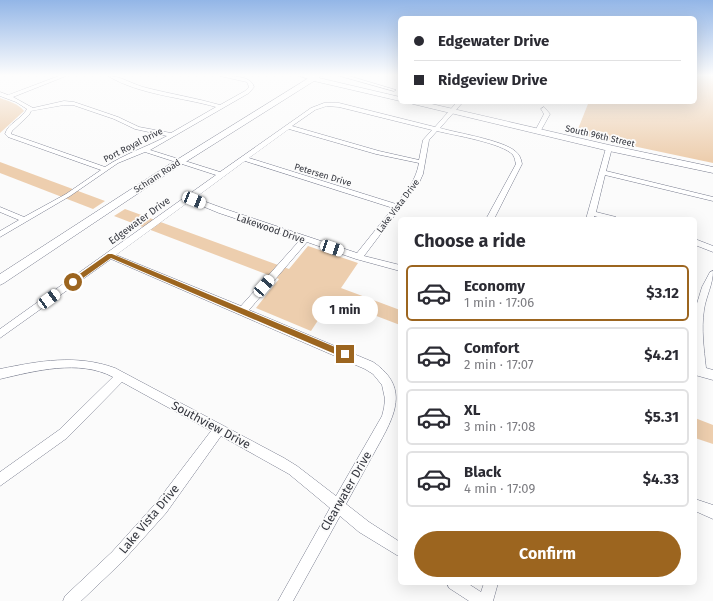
<!DOCTYPE html>
<html lang="en">
<head>
<meta charset="utf-8">
<style>
  :root { --surface:#fff; --page:#f7f7f7; --text:#2b2b33; --muted:#7c7c81; --line:#e1e1e2; --accent:#9c651f }
  body { margin:0; font-family:"Fira Sans",sans-serif; background:var(--page); color:var(--text); height:100vh; display:flex; flex-direction:column; font-size:15px; white-space:nowrap }
  * { box-sizing:border-box; margin:0 }
  p { font-size:13px; color:var(--muted) }
  .icon { flex:none; width:22px; height:22px; fill:none; stroke:currentColor; stroke-width:2; stroke-linecap:round; stroke-linejoin:round }
  .map { position:relative; flex:1; overflow:hidden }
  .drawer { position:absolute; left:398px; top:217px; width:299px; height:368px; display:flex; flex-direction:column; background:var(--surface); border-radius:6px; box-shadow:0 4px 16px #0002 }
  .drawer>* { flex:none }
  .hud { position:absolute; left:398px; top:16px; width:299px; height:88px; border-radius:6px; box-shadow:0 4px 16px #0002; display:grid; align-content:center; height:88px; padding:0 16px; background:var(--surface) }
  .end { position:absolute; width:18px; height:18px; margin:-9px; border:5px solid #9c651f; background:#fff; box-shadow:0 0 0 2px #fff }
  .from { border-radius:50% }
  .bubble { position:absolute; height:28px; border-radius:14px; background:var(--surface); box-shadow:0 4px 16px #0002; font-size:13px; font-weight:700; line-height:28px; text-align:center }
  .car { position:absolute; width:12px; height:24px; margin:-12px -6px; border-radius:5px; box-shadow:0 0 3px 1px #0007; background:linear-gradient(#fff 24%,#345 0 40%,#fff 0 76%,#345 0 86%,#fff 0) }
  .hud b { display:flex; align-items:center; gap:14px; height:38px; font-size:15px }
  .hud b+b { border-top:1px solid var(--line) }
  .hud i { width:10px; height:10px; background:var(--text) }
  ul { padding:0; list-style:none }
  li { display:flex; align-items:center; gap:12px; height:56px; margin:0 8px 6px; padding:0 8px; border:2px solid var(--line); border-radius:6px }
  li div { flex:1 }
  li b { display:block; font-size:15px }
  li em { font-style:normal; font-weight:700 }
  li.selected { border-color:var(--accent) }
  li>.icon { width:36px; height:36px; stroke-width:1.5 }
  h2 { padding:0 16px; font-size:18px; line-height:48px }
  .action { display:flex; gap:8px; margin-top:auto; padding:8px 16px }
  .action a { flex:1; height:46px; border-radius:24px; background:var(--accent); color:#fff; font-size:16px; font-weight:700; line-height:46px; text-align:center }
  .map>svg:first-child { display:block }
  .green { fill:#edceae }
  .lines { fill:none; stroke-linecap:round; stroke-linejoin:round }
  .minor-casing { stroke:#777b8d; stroke-width:1 }
  .tertiary-casing { stroke:#777b8d; stroke-width:1 }
  .secondary-casing { stroke:#777b8d; stroke-width:1 }
  .minor { fill:#fff; fill-rule:evenodd }
  .tertiary { fill:#fff; fill-rule:evenodd }
  .secondary { fill:#fff; fill-rule:evenodd }
  .route { fill:#9c651f }
  .labels { text-anchor:middle; stroke-width:3.5; stroke-linejoin:round; paint-order:stroke }
  .far-street-label { font-size:9px; fill:#33353d; stroke:#fbfbfb }
  .street-label { font-size:10px; fill:#33353d; stroke:#fbfbfb }
  .near-street-label { font-size:12px; fill:#33353d; stroke:#fbfbfb }
</style>
</head>
<body>
<div class="map">
<svg width="713" height="601" viewBox="0 0 713 601">
  <rect width="100%" height="100%" fill="#fbfbfb"/>
  <g class="green">
    <polygon points="695,76 713,76 713,163 576,134 588,104 580,102 695,102"/>
    <path d="M0,98C8,101 19,104 24,111L0,133Z"/>
    <polygon points="0,162 105,201 93,209 0,173"/>
    <polygon points="125,209 289,269 308,246 358,263 341,288 400,310 400,325 332,299 311,331 256,308 279,279 114,216"/>
    <polygon points="695,418 713,425 713,444 695,438"/>
  </g>
  <g class="lines">
    <defs>
      <g id="minor">
        <path d="M59,76H66L13,97L33,108L64,101L74,102L118,117L139,127L171,133L216,107C181,97 140,95 108,76C122,76 133,85 147,88C171,94 196,98 220,105L245,91L249,87L247,82L220,76C230,76 251,75 254,87L249,93L150,150L220,172L311,108L324,103H339L435,127L457,102H463L440,128C457,133 502,140 515,151C519,154 521,158 522,164L494,219H486L516,164C515,161 515,158 513,155C503,143 453,135 437,131L429,140L423,174L419,183L364,256L400,265V271L356,259L307,242L249,310L373,362C413,389 392,420 374,453C365,470 355,487 346,504L369,522L400,542V557L359,532L340,516L293,601H278L330,508L289,474L221,436L166,513L122,562L81,601H63L65,596L112,552L156,503L211,431L122,382L67,438L0,486V472L59,430L113,377C79,359 35,371 0,379V369C39,361 76,354 115,368L284,458L297,466L336,496L382,416L384,408L385,399L382,385L373,374L365,369L111,259L0,338V329L216,175L145,152L118,163L70,196L0,237V231L19,220L0,212V207L24,217L66,194L101,170L8,137L5,134C8,123 22,119 27,109L16,102L0,96V92L8,95ZM64,105H73L114,119L135,129L167,136C147,147 124,154 105,167L11,134L12,131L29,115L31,111ZM327,106L339,107L432,130L423,140L419,160L379,151L292,126L315,110ZM289,129L376,154L419,163C416,180 407,191 396,204L249,158ZM245,161L393,208L357,253L225,209L195,198ZM190,201L219,213L300,240L241,306L116,255Z"/>
        <polygon points="340,76 349,76 396,90 394,91"/>
        <polygon points="544,107 550,114 540,132 536,132 535,131 544,114 541,109"/>
        <polygon points="609,146 612,148 606,171 713,197 713,201 605,175 596,212 616,217 617,219 605,219 594,216 594,219 586,219 606,148"/>
        <polygon points="695,239 713,246 713,252 695,245"/>
        <path d="M713,271C713,285 706,296 704,310C701,329 704,349 706,368L713,370V380L695,375V310L702,287L710,272Z"/>
        <polygon points="695,499 713,505 713,519 695,511"/>
        <polygon points="447,583 467,583 481,592 484,583 498,583 493,601 469,601 449,588"/>
      </g>
      <polygon id="tertiary" points="300,76 311,76 317,79 314,81"/>
      <g id="secondary">
        <polygon points="312,76 320,76 319,78 400,97 400,101 314,81 176,168 4,283 0,285 0,274 170,164"/>
        <polygon points="409,102 423,102 609,145 713,167 713,173 609,151 413,104"/>
      </g>
    </defs>
    <use href="#minor" class="minor-casing"/>
    <use href="#tertiary" class="tertiary-casing"/>
    <use href="#secondary" class="secondary-casing"/>
    <use href="#minor" class="minor"/>
    <use href="#tertiary" class="tertiary"/>
    <use href="#secondary" class="secondary"/>
  </g>
  <linearGradient id="sky" x2="0" y2="1"><stop stop-color="#93b6e7"/><stop offset="0.47" stop-color="#fdfdfd"/><stop offset="1" stop-color="#fdfdfd" stop-opacity="0"/></linearGradient>
  <rect width="713" height="160" fill="url(#sky)"/>
  <polygon class="route" points="108,254 112,254 347,352 349,354 347,357 342,357 111,258 76,283 71,283 71,280"/>
  <g class="labels">
    <g class="far-street-label">
      <text transform="translate(600 136) rotate(13)" y="3">South 96th Street</text>
      <text transform="translate(133 145) rotate(-27)" y="3">Port Royal Drive</text>
      <text transform="translate(323 175) rotate(17)" y="3">Petersen Drive</text>
      <text transform="translate(157 176) rotate(-33)" y="3">Schram Road</text>
      <text transform="translate(398 206) rotate(-53)" y="3">Lake Vista Drive</text>
    </g>
    <g class="street-label">
      <text transform="translate(139 220) rotate(-36)" y="4">Edgewater Drive</text>
      <text transform="translate(271 228) rotate(19)" y="4">Lakewood Drive</text>
    </g>
    <g class="near-street-label">
      <text transform="translate(211 425) rotate(28)" y="4">Southview Drive</text>
      <text transform="translate(346 491) rotate(-60)" y="4">Clearwater Drive</text>
      <text transform="translate(149 519) rotate(-50)" y="4">Lake Vista Drive</text>
    </g>
  </g>
</svg>
<i class="end from" style="left:73px;top:282px"></i>
<i class="end" style="left:345px;top:354px"></i>
<div class="bubble" style="left:312px;top:296px;width:66px">1 min</div>
<i class="car" style="left:194px;top:200px;rotate:112deg"></i>
<i class="car" style="left:332px;top:248px;rotate:109deg"></i>
<i class="car" style="left:264px;top:286px;rotate:41deg"></i>
<i class="car" style="left:49px;top:299px;rotate:54deg"></i>
<div class="hud">
<b><i class="from"></i>Edgewater Drive</b>
<b><i></i>Ridgeview Drive</b>
</div>
<section class="drawer">
<h2>Choose a ride</h2>
<ul>
<li class="selected"><svg class="icon" aria-label="car" viewBox="0 0 24 24"><path d="M5 17H2v-5l4-1 3-4h7l3 4 3 1v5h-3M9 17h6M6 11h13"/><circle cx="7" cy="17" r="2"/><circle cx="17" cy="17" r="2"/></svg><div><b>Economy</b><p>1 min · 17:06</p></div><em>$3.12</em></li>
<li><svg class="icon" aria-label="car" viewBox="0 0 24 24"><path d="M5 17H2v-5l4-1 3-4h7l3 4 3 1v5h-3M9 17h6M6 11h13"/><circle cx="7" cy="17" r="2"/><circle cx="17" cy="17" r="2"/></svg><div><b>Comfort</b><p>2 min · 17:07</p></div><em>$4.21</em></li>
<li><svg class="icon" aria-label="car" viewBox="0 0 24 24"><path d="M5 17H2v-5l4-1 3-4h7l3 4 3 1v5h-3M9 17h6M6 11h13"/><circle cx="7" cy="17" r="2"/><circle cx="17" cy="17" r="2"/></svg><div><b>XL</b><p>3 min · 17:08</p></div><em>$5.31</em></li>
<li><svg class="icon" aria-label="car" viewBox="0 0 24 24"><path d="M5 17H2v-5l4-1 3-4h7l3 4 3 1v5h-3M9 17h6M6 11h13"/><circle cx="7" cy="17" r="2"/><circle cx="17" cy="17" r="2"/></svg><div><b>Black</b><p>4 min · 17:09</p></div><em>$4.33</em></li>
</ul>
<div class="action"><a>Confirm</a></div>
</section>
</div>
</body>
</html>
